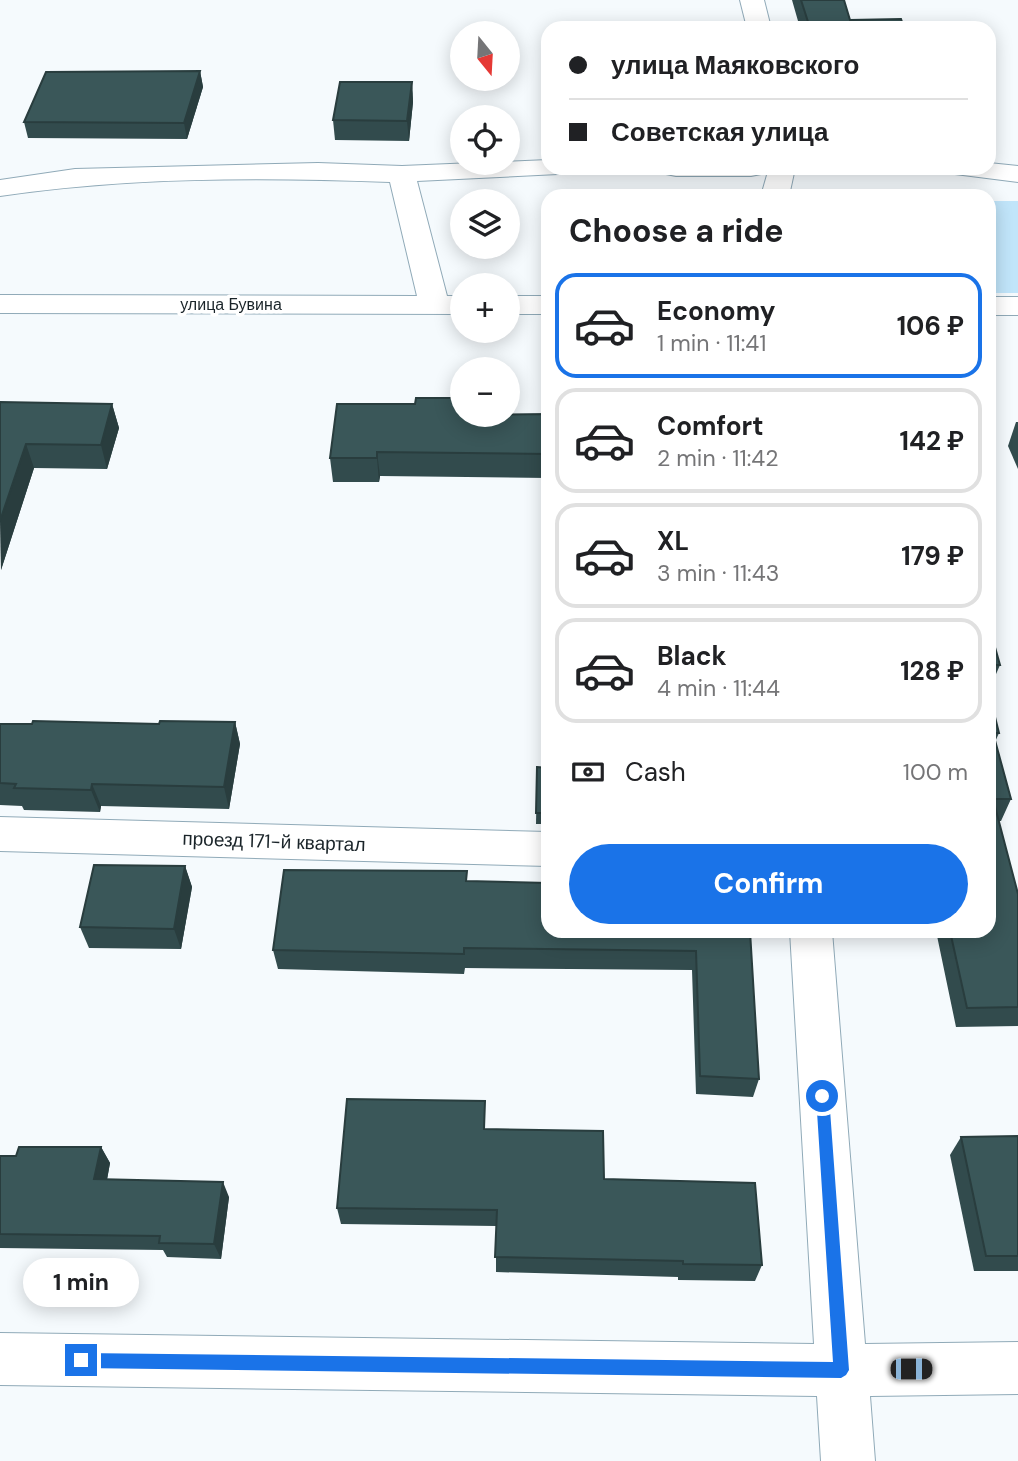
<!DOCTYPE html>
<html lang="en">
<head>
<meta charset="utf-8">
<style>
  :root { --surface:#fff; --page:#f6f6f6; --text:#202124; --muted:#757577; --line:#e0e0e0; --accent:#1a73e8 }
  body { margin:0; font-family:"DM Sans",sans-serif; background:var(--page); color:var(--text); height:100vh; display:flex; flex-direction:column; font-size:26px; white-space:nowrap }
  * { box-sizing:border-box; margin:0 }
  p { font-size:23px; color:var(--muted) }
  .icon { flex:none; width:38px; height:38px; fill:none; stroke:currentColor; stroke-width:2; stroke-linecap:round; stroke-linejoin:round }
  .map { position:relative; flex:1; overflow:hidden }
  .drawer { position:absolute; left:541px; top:189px; width:455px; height:749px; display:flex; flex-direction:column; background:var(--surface); border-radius:21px; box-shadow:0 4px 18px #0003 }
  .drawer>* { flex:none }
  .top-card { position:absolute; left:541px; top:21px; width:455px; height:154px; border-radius:21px; box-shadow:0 4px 18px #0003; display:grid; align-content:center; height:154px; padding:0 28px; background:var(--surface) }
  .needle { width:46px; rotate:162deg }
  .controls { position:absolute; left:450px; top:21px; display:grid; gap:14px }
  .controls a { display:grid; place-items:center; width:70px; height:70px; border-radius:50%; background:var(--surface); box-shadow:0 4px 18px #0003; font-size:35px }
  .end { position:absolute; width:32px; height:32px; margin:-16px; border:9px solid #1a73e8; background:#fff; box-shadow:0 0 0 4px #fff }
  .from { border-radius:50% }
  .bubble { position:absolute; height:49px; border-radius:24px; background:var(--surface); box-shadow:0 4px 18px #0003; font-size:23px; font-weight:700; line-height:49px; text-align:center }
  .car { position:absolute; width:21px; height:42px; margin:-21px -10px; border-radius:9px; box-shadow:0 0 5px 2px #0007; background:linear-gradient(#222 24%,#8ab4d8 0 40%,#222 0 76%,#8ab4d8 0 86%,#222 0) }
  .top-card b { display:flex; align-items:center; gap:24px; height:66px; font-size:26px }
  .top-card b+b { border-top:2px solid var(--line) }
  .top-card i { width:18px; height:18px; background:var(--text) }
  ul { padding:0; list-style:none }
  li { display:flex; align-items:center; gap:21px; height:105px; margin:0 14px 10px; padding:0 14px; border:4px solid var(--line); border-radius:21px }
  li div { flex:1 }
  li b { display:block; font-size:26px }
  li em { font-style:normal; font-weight:700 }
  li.current { border-color:var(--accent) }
  li>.icon { width:63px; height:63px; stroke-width:1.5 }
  h2 { padding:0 28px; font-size:32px; line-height:84px }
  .pay { display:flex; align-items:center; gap:18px; height:77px; padding:0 28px; font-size:26px }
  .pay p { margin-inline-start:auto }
  .action { display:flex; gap:14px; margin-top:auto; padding:14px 28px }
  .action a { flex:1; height:80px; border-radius:42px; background:var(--accent); color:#fff; font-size:28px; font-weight:700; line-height:80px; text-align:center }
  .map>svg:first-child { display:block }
  .green { fill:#c1e5fa }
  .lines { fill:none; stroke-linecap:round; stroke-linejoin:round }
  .minor-casing { stroke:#90aab8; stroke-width:2 }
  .minor { fill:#fff; fill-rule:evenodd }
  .wall { fill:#324b4d }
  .shaded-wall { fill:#293d3e }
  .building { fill:#3a5759; stroke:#293d3e; stroke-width:2 }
  .route { fill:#1a73e8 }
  .labels { text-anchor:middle; stroke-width:7; stroke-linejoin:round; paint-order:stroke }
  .far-street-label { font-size:16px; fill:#1a2429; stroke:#fff }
  .street-label { font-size:19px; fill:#1a2429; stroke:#fff }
</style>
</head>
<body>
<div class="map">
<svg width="1018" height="1461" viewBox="0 0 1018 1461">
  <rect width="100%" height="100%" fill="#f5fafd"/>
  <rect class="green" x="989" y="201" width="29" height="92"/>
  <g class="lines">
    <defs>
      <g id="minor">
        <polygon points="740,0 764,0 771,28 747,28"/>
        <path d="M548,160V168H561L558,174L417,181L447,296H462V314L0,313V295L417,296L390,182C261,177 128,177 0,196V180L75,169L318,163L402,166Z"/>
        <polygon points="989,163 1018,166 1018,182 955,174 952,168 989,168"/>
        <polygon points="663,168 764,168 761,174 751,176 676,176 666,174"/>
        <polygon points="769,168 795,168 789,196 761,196"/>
        <rect x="508" y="296" width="40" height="18"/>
        <rect x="989" y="297" width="29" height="18"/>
        <polygon points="0,817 548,832 548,866 0,851"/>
        <polygon points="790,931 832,931 865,1344 1018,1342 1018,1394 870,1396 875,1461 821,1461 817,1396 0,1385 0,1333 814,1344"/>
      </g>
    </defs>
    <use href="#minor" class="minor-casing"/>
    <use href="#minor" class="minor"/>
  </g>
  <g class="wall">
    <polygon points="792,0 844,0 850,20 904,28 800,28"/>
    <polygon points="200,71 203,87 187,139 28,138 24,122"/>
    <polygon points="412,82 413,102 409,141 335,140 333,120"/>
    <polygon points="0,402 112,404 119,428 107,469 34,468 1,570"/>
    <polygon points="548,414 548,478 380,476 379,482 333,482 330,458 462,415"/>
    <polygon points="1016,422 1018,422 1018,469 1008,446"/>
    <polygon points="989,626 1000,665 990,688 989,688"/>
    <polygon points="989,693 999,733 995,742 1011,799 1001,821 999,821 1018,894 1018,1026 956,1027 936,931 989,931"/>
    <polygon points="235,722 240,744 229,809 101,806 100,812 24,810 22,806 0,805 0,724 159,724"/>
    <polygon points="537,767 548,768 548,824 536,824"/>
    <polygon points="185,866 192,887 181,949 89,948 80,927"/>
    <polygon points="467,871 467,881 548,931 759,931 758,936 750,936 759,1079 753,1097 696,1094 692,970 465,968 464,974 278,969 273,950"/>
    <polygon points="485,1101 485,1129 604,1179 762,1265 755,1281 678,1280 678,1277 496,1272 496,1226 341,1224 337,1208"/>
    <polygon points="1018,1136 1018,1271 974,1271 950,1155 961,1137"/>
    <polygon points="101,1147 110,1163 107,1180 229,1197 221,1259 167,1257 163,1250 0,1248 0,1156 16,1156"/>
  </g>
  <g class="shaded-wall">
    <polygon points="200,71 203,87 187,139 184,123"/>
    <polygon points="412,82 413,102 409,141 407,121"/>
    <polygon points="112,404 119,428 107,469 101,445"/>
    <polygon points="26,444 34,468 1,570 0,521"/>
    <polygon points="377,452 380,476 379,482 377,458"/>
    <polygon points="235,722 240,744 229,809 224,787"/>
    <polygon points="92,784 101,806 100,812 91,790"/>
    <polygon points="185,866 192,887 181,949 174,929"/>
    <polygon points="101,1147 110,1163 104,1195 94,1179"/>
    <polygon points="223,1182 229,1197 221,1259 214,1244"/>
  </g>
  <g class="building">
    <polygon points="801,0 844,0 850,20 901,19 904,28 810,28"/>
    <polygon points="200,71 184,123 24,122 46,72"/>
    <polygon points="340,82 412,82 407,121 333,120"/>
    <polygon points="416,398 462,398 462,415 548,414 548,454 377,452 377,458 330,458 337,404 415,404"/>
    <polygon points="0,402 112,404 101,445 26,444 0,521"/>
    <polygon points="989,626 1000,665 989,665"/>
    <polygon points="989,693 999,733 993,733 1011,799 993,799 1018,894 1018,1007 967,1008 950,931 989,931"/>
    <polygon points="33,721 159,724 160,721 235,722 224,787 92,784 91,790 14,788 16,784 0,783 0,724 32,724"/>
    <polygon points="537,767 548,768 548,813 536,813"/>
    <polygon points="94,865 185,866 174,929 80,927"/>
    <polygon points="284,870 467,871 466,881 548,883 548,931 750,931 759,1079 700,1076 696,951 464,948 464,954 273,950"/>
    <polygon points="347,1099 485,1101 484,1129 603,1131 604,1179 755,1183 762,1265 683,1264 683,1261 495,1257 497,1210 337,1208"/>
    <polygon points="1018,1136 1018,1256 986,1256 961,1137"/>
    <polygon points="19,1147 101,1147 94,1179 223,1182 214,1244 159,1243 160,1236 0,1234 0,1156 16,1156"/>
  </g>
  <polygon class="route" points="822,1089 829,1096 849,1370 846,1375 841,1378 81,1368 76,1366 74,1360 76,1355 81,1353 833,1362 816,1096"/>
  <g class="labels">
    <g class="far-street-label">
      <text x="231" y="310">улица Бувина</text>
    </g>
    <g class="street-label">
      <text transform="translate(274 841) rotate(2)" y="7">проезд 171-й квартал</text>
    </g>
  </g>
</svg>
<div class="controls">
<a><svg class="needle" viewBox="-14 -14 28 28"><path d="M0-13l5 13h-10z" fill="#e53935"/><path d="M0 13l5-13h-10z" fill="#757577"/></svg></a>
<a><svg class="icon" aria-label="locate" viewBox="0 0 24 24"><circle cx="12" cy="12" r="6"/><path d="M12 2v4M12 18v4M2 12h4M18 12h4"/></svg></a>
<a><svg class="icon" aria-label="layers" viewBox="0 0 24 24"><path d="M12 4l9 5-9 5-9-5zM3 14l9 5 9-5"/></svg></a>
<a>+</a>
<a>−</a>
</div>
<i class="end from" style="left:822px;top:1096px"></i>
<i class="end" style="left:81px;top:1360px"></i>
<div class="bubble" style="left:23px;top:1258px;width:116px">1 min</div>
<i class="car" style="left:911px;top:1369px;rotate:90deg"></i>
<div class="top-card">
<b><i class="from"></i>улица Маяковского</b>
<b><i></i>Советская улица</b>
</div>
<section class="drawer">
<h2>Choose a ride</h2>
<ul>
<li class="current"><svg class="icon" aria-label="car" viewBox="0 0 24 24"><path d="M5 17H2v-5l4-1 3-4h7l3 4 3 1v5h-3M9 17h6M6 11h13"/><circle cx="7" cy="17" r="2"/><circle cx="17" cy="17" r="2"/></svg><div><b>Economy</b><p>1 min · 11:41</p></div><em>106 ₽</em></li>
<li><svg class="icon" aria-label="car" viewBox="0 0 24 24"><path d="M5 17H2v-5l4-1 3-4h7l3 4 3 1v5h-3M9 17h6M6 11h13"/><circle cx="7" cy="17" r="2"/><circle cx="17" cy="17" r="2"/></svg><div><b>Comfort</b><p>2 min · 11:42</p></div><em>142 ₽</em></li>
<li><svg class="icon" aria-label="car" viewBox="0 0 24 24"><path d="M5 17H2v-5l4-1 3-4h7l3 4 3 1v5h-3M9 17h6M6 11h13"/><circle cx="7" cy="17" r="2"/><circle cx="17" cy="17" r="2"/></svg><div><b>XL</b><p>3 min · 11:43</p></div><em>179 ₽</em></li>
<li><svg class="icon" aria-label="car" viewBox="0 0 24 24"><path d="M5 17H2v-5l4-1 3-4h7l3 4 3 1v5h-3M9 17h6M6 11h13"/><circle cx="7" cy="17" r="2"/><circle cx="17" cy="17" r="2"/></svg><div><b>Black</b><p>4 min · 11:44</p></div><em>128 ₽</em></li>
</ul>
<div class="pay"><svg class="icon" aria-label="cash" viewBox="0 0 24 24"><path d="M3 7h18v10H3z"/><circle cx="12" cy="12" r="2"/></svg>Cash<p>100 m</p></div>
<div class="action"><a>Confirm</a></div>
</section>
</div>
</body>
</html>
